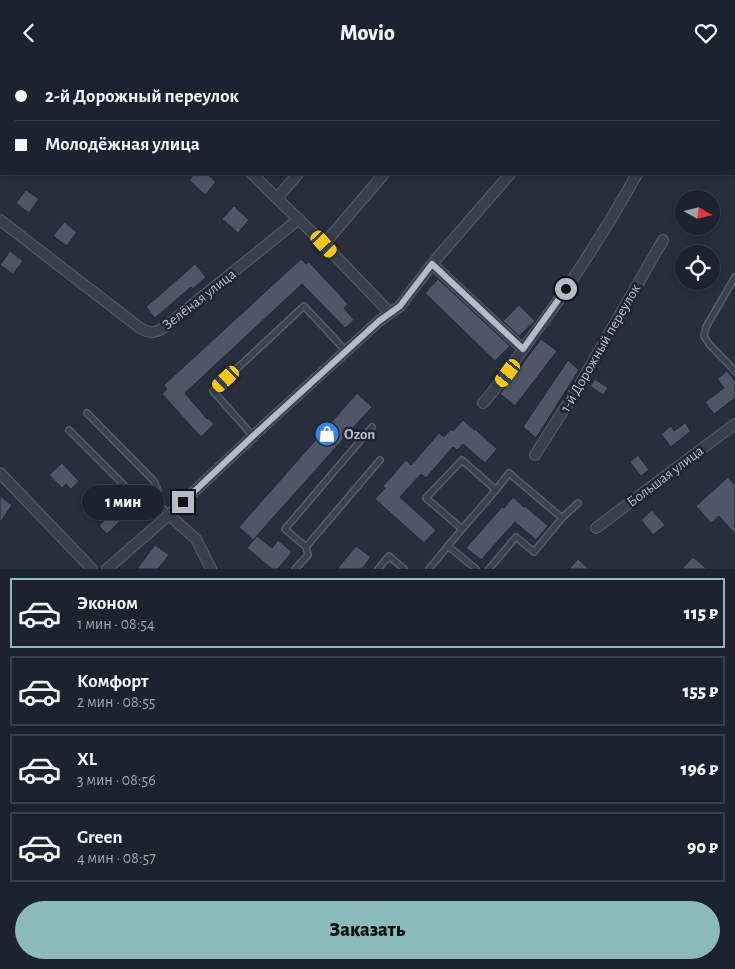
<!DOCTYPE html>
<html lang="ru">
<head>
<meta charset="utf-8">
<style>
  :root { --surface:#1d222e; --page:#252a36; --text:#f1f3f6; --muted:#a0a4aa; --line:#3b3f4a; --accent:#8bbbb9 }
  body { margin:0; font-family:"Alegreya Sans",sans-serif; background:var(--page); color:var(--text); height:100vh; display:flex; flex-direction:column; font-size:19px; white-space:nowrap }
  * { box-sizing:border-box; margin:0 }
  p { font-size:16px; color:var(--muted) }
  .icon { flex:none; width:28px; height:28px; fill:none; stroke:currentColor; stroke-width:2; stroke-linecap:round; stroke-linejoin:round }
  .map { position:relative; height:504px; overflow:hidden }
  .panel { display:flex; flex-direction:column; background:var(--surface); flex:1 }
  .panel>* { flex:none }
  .top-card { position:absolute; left:0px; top:0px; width:735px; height:110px; box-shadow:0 2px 12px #0003,0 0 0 1px var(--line); display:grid; align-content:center; height:110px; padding:0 15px; background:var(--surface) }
  .needle { width:32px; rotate:98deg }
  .controls { position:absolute; left:675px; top:125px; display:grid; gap:10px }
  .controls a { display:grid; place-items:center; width:45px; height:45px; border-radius:50%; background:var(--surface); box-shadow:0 2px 12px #0003,0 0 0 1px var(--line); font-size:25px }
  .end { position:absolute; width:22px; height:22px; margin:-11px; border:6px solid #b7bbc8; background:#111; box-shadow:0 0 0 2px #111 }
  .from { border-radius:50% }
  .bubble { position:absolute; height:35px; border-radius:18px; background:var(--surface); box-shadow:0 2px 12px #0003,0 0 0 1px var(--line); font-size:16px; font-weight:800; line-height:35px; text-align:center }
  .car { position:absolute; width:15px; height:30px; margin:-15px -8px; border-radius:6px; box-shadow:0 0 4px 1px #0007; background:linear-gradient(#f5c518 24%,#345 0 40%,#f5c518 0 76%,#345 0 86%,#f5c518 0) }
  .top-card b { display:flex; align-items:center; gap:18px; height:48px; font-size:19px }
  .top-card b+b { border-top:1px solid var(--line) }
  .top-card i { width:12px; height:12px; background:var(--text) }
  ul { padding:9px 0 0; list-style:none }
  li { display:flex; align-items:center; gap:15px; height:70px; margin:0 10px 8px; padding:0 5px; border:2px solid var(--line); border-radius:0px }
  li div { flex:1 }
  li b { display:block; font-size:19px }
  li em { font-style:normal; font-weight:800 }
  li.active { border-color:var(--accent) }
  li>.icon { width:45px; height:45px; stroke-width:1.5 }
  .cta { display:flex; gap:10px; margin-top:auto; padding:10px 15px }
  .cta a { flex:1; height:58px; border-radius:30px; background:var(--accent); color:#111; font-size:20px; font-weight:800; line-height:58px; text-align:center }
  header { display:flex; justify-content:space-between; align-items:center; height:65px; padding:0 15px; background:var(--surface); font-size:22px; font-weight:800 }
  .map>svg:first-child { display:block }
  .building { fill:#505668; stroke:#212734 }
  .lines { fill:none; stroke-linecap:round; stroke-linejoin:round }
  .lane-casing { stroke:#585e6b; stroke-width:8 }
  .street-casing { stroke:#585e6b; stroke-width:12 }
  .lane { stroke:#3a404d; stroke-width:5 }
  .street { stroke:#3a404d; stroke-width:10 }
  .route { stroke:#b7bbc8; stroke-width:6 }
  .labels { text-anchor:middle; stroke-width:5; stroke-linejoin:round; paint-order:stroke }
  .street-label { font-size:15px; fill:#b7bbc8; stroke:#1f2532 }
  .poi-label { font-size:15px; font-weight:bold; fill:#b7bbc8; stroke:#1f2532; text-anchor:start }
</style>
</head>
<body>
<header><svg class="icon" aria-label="back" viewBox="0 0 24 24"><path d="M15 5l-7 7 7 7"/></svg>Movio<svg class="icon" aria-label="heart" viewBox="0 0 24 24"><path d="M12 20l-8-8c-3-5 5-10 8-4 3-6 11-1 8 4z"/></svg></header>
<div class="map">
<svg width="735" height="504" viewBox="0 0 735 504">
  <rect width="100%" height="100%" fill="#272e3d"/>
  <g class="building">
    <polygon points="194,109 207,109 216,117 205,130 189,115"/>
    <polygon points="26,125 39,134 29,148 16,138"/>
    <polygon points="234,141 249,155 238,168 222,154"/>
    <polygon points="64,157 77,167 67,181 53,171"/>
    <polygon points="10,186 23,196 13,209 0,200"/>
    <polygon points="301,194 306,199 309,197 348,239 344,243 354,255 345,263 302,219 185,328 207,354 208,353 214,359 201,372 162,329 167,324 164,320"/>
    <polygon points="195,199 206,212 193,224 191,222 155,253 146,242"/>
    <polygon points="438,214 510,281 495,296 425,228"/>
    <polygon points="519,240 535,256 519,271 503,256"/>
    <polygon points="541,274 557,286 515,341 500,329"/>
    <polygon points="568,295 579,305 536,373 523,362"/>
    <polygon points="727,306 735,316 735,333 714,349 705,337 724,323 717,314"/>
    <polygon points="595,314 608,323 603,330 590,321"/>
    <polygon points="357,328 372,342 253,475 239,462"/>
    <polygon points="463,355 474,365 475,364 497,384 485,398 463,379 457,385 453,382 426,413 421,409 400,432 436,465 424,478 375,434 385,423 383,421 406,395 411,400 439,368 444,372 451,364 453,366"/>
    <polygon points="685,358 691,366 671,382 661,369 671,361 674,366"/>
    <polygon points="638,390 649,405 641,411 630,397"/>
    <polygon points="62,398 79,416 71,424 66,419 62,423 49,410"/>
    <polygon points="728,412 735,420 735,469 719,451 711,458 696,441"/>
    <polygon points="90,427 99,435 92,443 83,435"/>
    <polygon points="0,431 12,440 0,458"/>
    <polygon points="513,432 524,442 525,441 548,461 536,475 515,457 481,495 466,483 502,442 504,443"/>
    <polygon points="652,445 665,460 653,470 641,455"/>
    <polygon points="111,448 120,456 107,469 99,461"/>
    <polygon points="257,471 272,483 278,475 292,487 278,504 272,504 247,483"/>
    <polygon points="155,480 169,490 158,504 137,504"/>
    <polygon points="356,481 371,492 364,501 361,504 337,504"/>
    <polygon points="693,492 707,504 682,504"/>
    <polygon points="578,494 589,504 569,504"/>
  </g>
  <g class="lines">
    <defs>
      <g id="lane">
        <polyline points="735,212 706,262 704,271 709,279 735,306"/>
        <polyline points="87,348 154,416 158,426 154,434"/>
        <polyline points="69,365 133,429 146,436 154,434 169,450"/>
        <polyline points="253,371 213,326 304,241 346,286"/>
        <polyline points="496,425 462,464 426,433 462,395 496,425 509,408 562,453"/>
        <polyline points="448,481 476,504"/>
        <polyline points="306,482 380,395"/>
        <polyline points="295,504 308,490 306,482 285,464 372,362"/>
        <polyline points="378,504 389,491 404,504"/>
        <polyline points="429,504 462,464"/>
        <polyline points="489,504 516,472 534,487 562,453 578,438"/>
      </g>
      <g id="street">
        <polyline points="144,0 145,1"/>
        <polyline points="169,1 170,0"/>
        <polyline points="307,1 308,0"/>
        <polyline points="393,1 394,0"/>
        <polyline points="471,1 472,0"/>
        <polyline points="683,1 683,0"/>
        <polyline points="252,109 324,179 390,248"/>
        <polyline points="277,133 298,109"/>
        <path d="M0,155L140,263C151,269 156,268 166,261L299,154"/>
        <polyline points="324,179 384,109"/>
        <polyline points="432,199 523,284"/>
        <path d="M483,338C499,321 510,302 524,283C535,267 547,252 558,236C586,195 613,152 637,109"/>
        <polyline points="535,390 579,321 663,175"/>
        <polyline points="0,408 92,504"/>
        <polyline points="169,450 196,474 211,504"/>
        <polyline points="596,463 735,359"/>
        <polyline points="107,504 169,450 253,371 379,256 400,241 432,199 510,109"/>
      </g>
    </defs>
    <use href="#lane" class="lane-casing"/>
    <use href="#street" class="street-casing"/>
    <use href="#lane" class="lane"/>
    <use href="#street" class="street"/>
  </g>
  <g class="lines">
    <polyline class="route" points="183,437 253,371 379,256 400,241 432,199 523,284 566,224"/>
  </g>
  <defs>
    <symbol id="shop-disc" viewBox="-11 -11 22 22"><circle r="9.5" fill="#3f7fe0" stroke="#1f2532"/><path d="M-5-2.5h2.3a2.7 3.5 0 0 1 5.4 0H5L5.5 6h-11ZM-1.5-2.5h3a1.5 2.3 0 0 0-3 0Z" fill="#fff"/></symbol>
  </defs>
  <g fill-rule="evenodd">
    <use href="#shop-disc" x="313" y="355" width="28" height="28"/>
  </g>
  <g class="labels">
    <g class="street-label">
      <text transform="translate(199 234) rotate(-38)" y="5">Зелёная улица</text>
      <text transform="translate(600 283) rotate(-60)" y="5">1-й Дорожный переулок</text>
      <text transform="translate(665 411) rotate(-37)" y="5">Большая улица</text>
    </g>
    <g class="poi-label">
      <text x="344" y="374">Ozon</text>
    </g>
  </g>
</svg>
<div class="controls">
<a><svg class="needle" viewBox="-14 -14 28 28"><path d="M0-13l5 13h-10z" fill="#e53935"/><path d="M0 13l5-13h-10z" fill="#a0a4aa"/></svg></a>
<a><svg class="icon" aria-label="locate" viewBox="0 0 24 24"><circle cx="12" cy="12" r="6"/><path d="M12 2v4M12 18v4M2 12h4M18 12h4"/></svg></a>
</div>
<i class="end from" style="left:566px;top:224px"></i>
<i class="end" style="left:183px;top:437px"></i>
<div class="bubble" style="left:82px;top:420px;width:82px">1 мин</div>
<i class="car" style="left:324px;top:179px;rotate:137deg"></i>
<i class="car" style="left:508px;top:308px;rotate:217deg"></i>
<i class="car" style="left:226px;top:314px;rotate:227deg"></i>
<div class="top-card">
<b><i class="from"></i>2-й Дорожный переулок</b>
<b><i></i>Молодёжная улица</b>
</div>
</div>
<section class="panel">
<ul>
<li class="active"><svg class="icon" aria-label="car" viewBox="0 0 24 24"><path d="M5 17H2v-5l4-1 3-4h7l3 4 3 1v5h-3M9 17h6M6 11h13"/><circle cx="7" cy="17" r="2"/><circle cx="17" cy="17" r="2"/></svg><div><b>Эконом</b><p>1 мин · 08:54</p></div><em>115 ₽</em></li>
<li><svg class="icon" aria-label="car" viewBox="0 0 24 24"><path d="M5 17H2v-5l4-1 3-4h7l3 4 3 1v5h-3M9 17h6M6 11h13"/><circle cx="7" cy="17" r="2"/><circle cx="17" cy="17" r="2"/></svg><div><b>Комфорт</b><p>2 мин · 08:55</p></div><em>155 ₽</em></li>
<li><svg class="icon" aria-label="car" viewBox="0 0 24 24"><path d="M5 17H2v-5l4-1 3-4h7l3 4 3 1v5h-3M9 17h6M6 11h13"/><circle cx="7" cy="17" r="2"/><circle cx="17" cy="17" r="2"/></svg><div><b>XL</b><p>3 мин · 08:56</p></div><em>196 ₽</em></li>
<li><svg class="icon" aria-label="car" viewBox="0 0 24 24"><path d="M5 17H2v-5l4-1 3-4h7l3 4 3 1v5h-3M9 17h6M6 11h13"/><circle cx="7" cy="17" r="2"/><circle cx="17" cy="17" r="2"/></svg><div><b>Green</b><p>4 мин · 08:57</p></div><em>90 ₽</em></li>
</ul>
<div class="cta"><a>Заказать</a></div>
</section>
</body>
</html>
